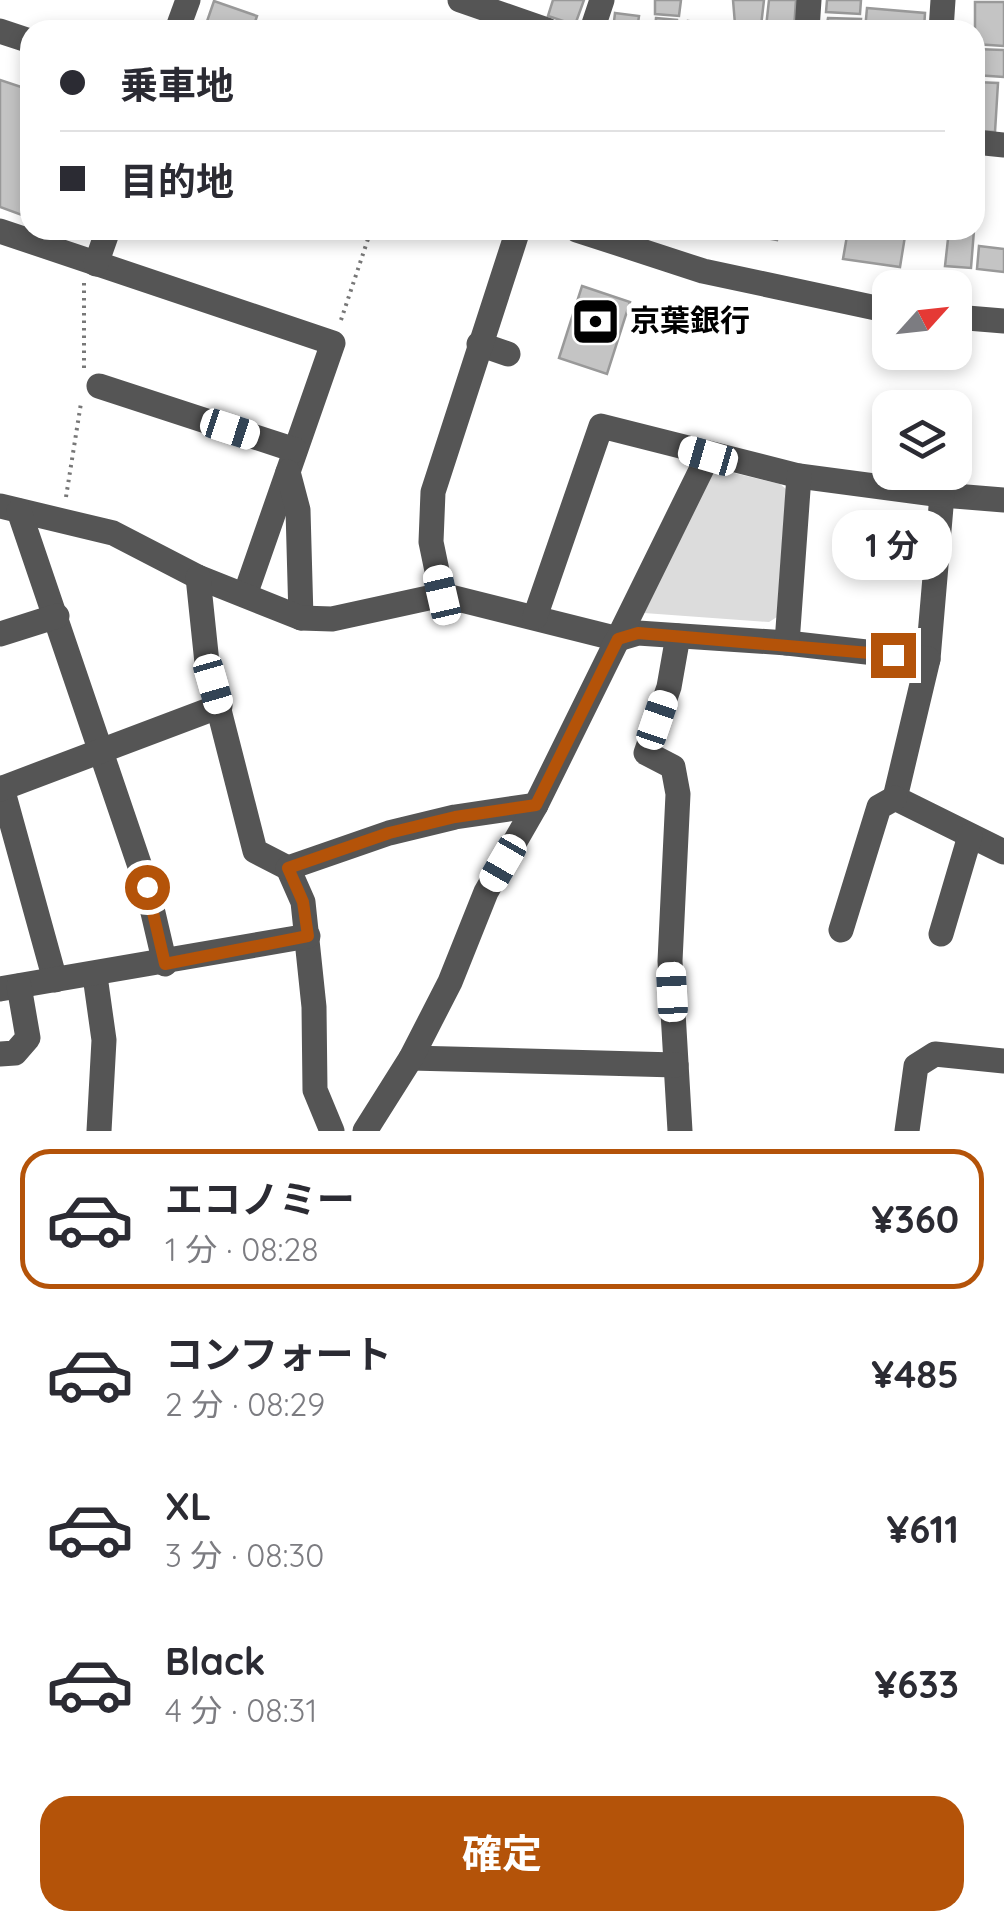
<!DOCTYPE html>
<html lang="ja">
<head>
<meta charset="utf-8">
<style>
  :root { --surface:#fff; --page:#f7f7f7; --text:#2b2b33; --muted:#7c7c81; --line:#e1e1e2; --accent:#b45309 }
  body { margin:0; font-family:Quicksand,"Noto Sans JP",sans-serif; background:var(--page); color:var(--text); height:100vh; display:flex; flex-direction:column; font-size:38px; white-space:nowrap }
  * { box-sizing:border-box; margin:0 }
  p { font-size:32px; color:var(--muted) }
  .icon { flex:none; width:55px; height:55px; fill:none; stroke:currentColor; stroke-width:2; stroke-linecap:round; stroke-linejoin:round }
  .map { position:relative; height:1131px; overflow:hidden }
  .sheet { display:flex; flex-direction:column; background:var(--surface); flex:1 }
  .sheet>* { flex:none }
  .hud { position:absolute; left:20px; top:20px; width:965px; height:220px; border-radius:30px; box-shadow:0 5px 15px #0003; display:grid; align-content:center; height:220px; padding:0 40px; background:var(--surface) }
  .needle { width:65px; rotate:63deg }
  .controls { position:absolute; left:872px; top:270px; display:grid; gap:20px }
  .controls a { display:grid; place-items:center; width:100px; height:100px; border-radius:20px; background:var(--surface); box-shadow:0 5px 15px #0003; font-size:50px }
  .end { position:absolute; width:45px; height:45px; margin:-22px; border:12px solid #b45309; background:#fff; box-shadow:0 0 0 5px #fff }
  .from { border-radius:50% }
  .bubble { position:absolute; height:70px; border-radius:30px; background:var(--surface); box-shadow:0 5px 15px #0003; font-size:32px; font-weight:700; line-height:70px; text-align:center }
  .car { position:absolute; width:30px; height:60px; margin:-30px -15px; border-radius:12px; box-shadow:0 0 8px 2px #0007; background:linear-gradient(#fff 24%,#345 0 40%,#fff 0 76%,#345 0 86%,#fff 0) }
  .hud b { display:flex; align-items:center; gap:35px; height:95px; font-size:38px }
  .hud b+b { border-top:2px solid var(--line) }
  .hud i { width:25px; height:25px; background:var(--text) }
  ul { padding:18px 0 0; list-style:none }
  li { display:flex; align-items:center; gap:30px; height:140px; margin:0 20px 15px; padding:0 20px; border:5px solid transparent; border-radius:30px }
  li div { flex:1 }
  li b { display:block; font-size:38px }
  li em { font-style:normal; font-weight:700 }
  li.selected { border-color:var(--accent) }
  li>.icon { width:90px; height:90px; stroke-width:1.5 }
  .cta { display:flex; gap:20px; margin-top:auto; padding:20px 40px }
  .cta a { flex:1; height:115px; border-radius:30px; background:var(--accent); color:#fff; font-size:40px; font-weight:700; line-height:115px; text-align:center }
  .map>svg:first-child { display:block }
  .green { fill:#dcdcdc }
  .building { fill:#c4c4c4; stroke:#999; stroke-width:2.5 }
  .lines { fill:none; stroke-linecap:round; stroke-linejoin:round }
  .path { stroke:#777; stroke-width:4; stroke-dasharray:2.5 5; stroke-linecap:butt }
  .minor { stroke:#555; stroke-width:25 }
  .route { stroke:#b45309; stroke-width:12 }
  .labels { text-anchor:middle; stroke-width:10; stroke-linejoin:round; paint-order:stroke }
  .poi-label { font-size:30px; font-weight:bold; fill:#000; stroke:#fff; text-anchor:start }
</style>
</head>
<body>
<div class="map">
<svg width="1004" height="1131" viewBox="0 0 1004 1131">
  <rect width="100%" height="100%" fill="#fff"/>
  <polygon class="green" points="717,469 780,484 786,489 777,617 769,622 644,613 710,472"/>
  <g class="building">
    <polygon points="553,0 584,0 575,25 548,16"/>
    <polygon points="655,0 681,0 679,16 655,14"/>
    <polygon points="733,0 764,0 761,26 735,24"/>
    <polygon points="769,0 796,0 794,29 766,27"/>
    <polygon points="827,0 861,0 860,14 826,12"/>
    <polygon points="214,1 257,16 254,25 269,30 204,30"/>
    <polygon points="975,2 1004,2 1004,46 975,44"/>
    <polygon points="867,8 925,13 924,30 865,30"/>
    <polygon points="615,13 639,16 637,30 613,30"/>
    <polygon points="656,18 677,20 677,30 655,30"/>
    <polygon points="828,18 861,19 860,30 826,30"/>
    <polygon points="688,21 734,26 733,30 687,30"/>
    <polygon points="975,49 1004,50 1004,77 975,75"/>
    <polygon points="0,80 30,90 30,218 0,207"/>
    <polygon points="975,82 998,83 995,132 975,131"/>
    <polygon points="975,162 981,163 975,224"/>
    <polygon points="750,230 779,230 777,240 749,235"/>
    <polygon points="848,230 906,230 900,267 843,259"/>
    <polygon points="949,230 974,230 971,268 945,266"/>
    <polygon points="979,246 1004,249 1004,272 977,269"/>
    <polygon points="582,286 630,302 607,374 559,358"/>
  </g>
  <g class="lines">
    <g class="path">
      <polyline points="341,320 371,230"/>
      <polyline points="84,368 84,283"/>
      <polyline points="66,497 81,403"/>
    </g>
    <g class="minor">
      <polyline points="460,0 547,30"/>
      <polyline points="177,30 188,0"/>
      <polyline points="592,30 602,0"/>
      <polyline points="807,30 809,0"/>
      <polyline points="941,30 943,0"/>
      <polyline points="0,31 30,41"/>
      <polyline points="975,142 1004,145"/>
      <polyline points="577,230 703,271 890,311"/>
      <polyline points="0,231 333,343 245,595"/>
      <polyline points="96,264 108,230"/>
      <polyline points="955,317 1004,321"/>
      <polyline points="479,344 508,354"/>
      <polyline points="99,386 295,450"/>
      <polyline points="288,472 298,510 301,618"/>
      <polyline points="1004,500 942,495 928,659 895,798 1004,852"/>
      <polyline points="0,506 113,533 198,577 301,618 332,619 442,595 618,639 638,633 787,643 928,659"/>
      <polyline points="19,511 147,887 165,964"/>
      <polyline points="198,577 207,663 255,851 288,868 303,902 314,1007 315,1090 332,1131"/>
      <polyline points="442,595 431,542 433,492 518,230"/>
      <polyline points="535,617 601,426 799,476 942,495"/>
      <polyline points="0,634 57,616"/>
      <polyline points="678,636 669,687 646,753 673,767 678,794 670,961 680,1131"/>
      <polyline points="787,643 799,476"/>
      <polyline points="2,788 55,980"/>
      <polyline points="0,789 220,706"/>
      <polyline points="288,868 389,833 455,817 536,805"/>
      <polyline points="841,930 879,807 895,798"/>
      <polyline points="941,934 970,836"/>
      <polyline points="95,976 104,1040 99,1131"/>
      <polyline points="0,989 308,936"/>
      <polyline points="0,1054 15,1053 28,1038 19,986"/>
      <polyline points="411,1058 676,1065"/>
      <polyline points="365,1131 411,1058 450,982 486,892 536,805 708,456"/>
      <polyline points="907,1131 916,1066 935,1054 1004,1061"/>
    </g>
  </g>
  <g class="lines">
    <polyline class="route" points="147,887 165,964 308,936 303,902 288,868 389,833 455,817 536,805 618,639 638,633 893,655"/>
  </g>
  <defs>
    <symbol id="bank-square" viewBox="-11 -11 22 22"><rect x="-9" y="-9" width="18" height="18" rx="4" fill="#000" stroke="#fff"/><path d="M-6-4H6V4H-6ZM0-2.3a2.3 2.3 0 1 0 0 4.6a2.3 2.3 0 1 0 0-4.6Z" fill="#fff"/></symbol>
  </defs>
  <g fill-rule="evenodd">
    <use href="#bank-square" x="568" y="294" width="55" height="55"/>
  </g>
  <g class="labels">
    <g class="poi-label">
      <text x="630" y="331">京葉銀行</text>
    </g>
  </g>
</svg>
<div class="controls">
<a><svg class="needle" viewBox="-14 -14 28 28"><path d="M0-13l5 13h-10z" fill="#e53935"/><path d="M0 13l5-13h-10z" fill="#7c7c81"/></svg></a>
<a><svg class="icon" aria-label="layers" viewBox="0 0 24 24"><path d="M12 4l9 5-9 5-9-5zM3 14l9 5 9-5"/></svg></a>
</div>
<i class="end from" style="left:147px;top:887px"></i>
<i class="end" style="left:893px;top:655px"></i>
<div class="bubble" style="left:832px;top:510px;width:120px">1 分</div>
<i class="car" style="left:230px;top:429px;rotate:108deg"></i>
<i class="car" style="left:708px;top:456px;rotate:286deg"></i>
<i class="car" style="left:442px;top:595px;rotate:347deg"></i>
<i class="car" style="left:213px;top:684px;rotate:164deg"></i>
<i class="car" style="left:657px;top:720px;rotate:19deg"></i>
<i class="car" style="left:503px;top:863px;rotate:210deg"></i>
<i class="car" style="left:672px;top:992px;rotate:357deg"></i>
<div class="hud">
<b><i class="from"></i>乗車地</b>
<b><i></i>目的地</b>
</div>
</div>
<section class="sheet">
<ul>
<li class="selected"><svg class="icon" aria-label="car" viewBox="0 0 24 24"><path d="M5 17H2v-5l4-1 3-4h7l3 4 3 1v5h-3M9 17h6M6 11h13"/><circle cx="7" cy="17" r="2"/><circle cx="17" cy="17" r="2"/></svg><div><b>エコノミー</b><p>1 分 · 08:28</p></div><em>¥360</em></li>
<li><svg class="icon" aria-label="car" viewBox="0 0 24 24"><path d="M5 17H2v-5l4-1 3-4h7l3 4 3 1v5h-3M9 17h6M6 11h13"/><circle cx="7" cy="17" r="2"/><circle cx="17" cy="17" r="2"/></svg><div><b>コンフォート</b><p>2 分 · 08:29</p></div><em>¥485</em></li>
<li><svg class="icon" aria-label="car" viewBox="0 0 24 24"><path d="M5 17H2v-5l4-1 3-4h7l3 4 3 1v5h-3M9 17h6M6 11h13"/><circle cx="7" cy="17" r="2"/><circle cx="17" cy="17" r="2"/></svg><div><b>XL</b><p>3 分 · 08:30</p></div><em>¥611</em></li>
<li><svg class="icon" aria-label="car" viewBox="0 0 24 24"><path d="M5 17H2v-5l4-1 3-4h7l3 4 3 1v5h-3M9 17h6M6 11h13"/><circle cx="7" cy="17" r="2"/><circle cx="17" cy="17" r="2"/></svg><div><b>Black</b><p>4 分 · 08:31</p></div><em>¥633</em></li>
</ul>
<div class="cta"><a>確定</a></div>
</section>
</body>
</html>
